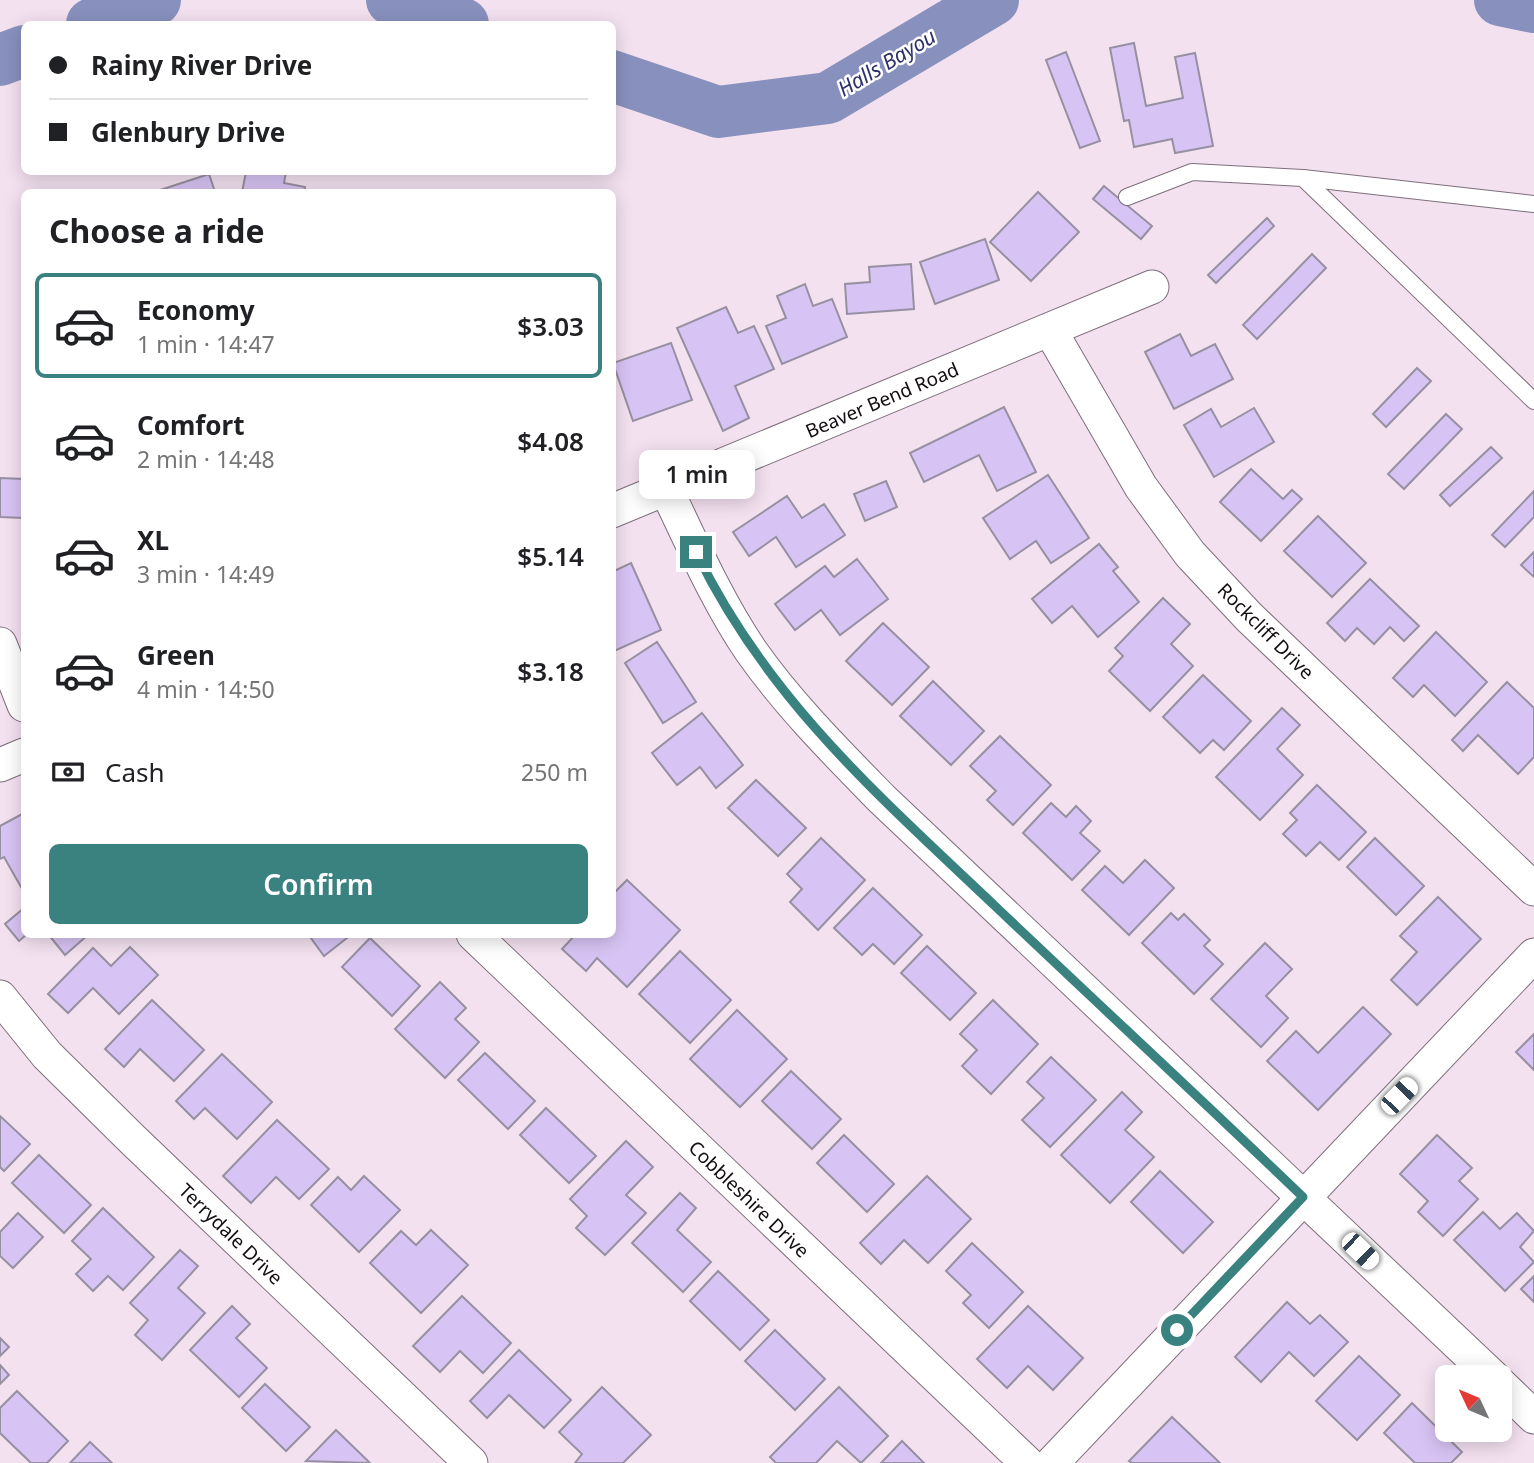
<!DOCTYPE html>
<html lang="en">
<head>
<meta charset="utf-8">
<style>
  :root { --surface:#fff; --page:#f6f6f6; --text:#202124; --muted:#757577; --line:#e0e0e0; --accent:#3a827f }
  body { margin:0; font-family:"Noto Sans",sans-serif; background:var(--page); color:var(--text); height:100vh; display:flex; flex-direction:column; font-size:26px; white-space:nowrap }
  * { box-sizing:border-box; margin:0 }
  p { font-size:23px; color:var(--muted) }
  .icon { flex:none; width:38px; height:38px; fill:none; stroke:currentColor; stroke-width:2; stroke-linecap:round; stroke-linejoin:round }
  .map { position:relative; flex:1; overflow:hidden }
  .details { position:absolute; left:21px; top:189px; width:595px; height:749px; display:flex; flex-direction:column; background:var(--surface); border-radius:10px; box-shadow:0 4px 18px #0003 }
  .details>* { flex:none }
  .guide { position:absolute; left:21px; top:21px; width:595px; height:154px; border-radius:10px; box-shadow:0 4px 18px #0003; display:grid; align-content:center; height:154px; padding:0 28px; background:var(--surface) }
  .needle { width:46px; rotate:314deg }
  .controls { position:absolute; left:1435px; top:1365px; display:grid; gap:14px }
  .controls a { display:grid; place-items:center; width:77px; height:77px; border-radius:10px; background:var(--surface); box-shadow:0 4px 18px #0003; font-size:35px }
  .end { position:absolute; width:32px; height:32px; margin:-16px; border:9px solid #3a827f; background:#fff; box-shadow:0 0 0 4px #fff }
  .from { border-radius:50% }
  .bubble { position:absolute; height:49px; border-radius:10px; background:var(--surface); box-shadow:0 4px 18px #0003; font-size:23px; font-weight:600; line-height:49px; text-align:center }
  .car { position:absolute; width:21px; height:42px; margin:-21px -10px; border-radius:9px; box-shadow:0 0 5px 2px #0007; background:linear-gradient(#fff 24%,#345 0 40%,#fff 0 76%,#345 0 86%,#fff 0) }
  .guide b { display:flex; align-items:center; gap:24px; height:66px; font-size:26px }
  .guide b+b { border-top:2px solid var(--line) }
  .guide i { width:18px; height:18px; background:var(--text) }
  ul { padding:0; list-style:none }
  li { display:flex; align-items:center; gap:21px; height:105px; margin:0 14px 10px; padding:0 14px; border:4px solid transparent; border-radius:10px }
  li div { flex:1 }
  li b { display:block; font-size:26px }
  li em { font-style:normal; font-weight:600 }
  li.on { border-color:var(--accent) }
  li>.icon { width:63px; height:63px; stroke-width:1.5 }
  h2 { padding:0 28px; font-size:32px; line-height:84px }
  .pay { display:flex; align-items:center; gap:18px; height:77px; padding:0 28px; font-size:26px }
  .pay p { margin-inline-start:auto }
  .button { display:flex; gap:14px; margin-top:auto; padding:14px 28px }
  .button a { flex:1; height:80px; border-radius:10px; background:var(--accent); color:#fff; font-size:28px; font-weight:600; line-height:80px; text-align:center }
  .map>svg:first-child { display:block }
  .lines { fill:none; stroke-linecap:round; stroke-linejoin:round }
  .river { stroke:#8891be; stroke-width:52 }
  .building { fill:#d8c4f4; stroke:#9790a2; stroke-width:2 }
  .lane-casing { stroke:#7e6e7b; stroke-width:18 }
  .street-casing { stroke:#7e6e7b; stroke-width:35 }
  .lane { stroke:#fff; stroke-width:16 }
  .street { stroke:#fff; stroke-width:33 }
  .route { stroke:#3a827f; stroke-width:9 }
  .labels { text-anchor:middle; stroke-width:5; stroke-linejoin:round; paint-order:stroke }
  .street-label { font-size:19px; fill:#130d12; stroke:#fff }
  .water-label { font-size:21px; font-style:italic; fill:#2c316a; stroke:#fff }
</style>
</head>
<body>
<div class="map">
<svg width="1534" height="1463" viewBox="0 0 1534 1463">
  <rect width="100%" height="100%" fill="#f4e1f0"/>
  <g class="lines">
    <g class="river">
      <polyline points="392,0 463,24"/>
      <polyline points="1500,0 1534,7"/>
      <polyline points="92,24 155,0"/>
      <polyline points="0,60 24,51"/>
      <polyline points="612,76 718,112 828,98 993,0"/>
    </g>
  </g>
  <g class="building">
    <polygon points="1134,43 1146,106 1183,98 1175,57 1195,53 1213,146 1175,153 1172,139 1134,147 1129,120 1124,121 1110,48"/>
    <polygon points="1066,52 1100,141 1080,148 1046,60"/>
    <polygon points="246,172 286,172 284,183 305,187 304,192 242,192"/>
    <polygon points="209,174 215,192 154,192"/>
    <polygon points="1104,186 1152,226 1141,239 1093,199"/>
    <polygon points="1038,192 1079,232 1031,281 990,242"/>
    <polygon points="1267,218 1274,226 1216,283 1208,275"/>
    <polygon points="985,239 999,280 935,304 920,262"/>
    <polygon points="1312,254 1326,268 1257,339 1243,325"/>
    <polygon points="911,264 914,309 847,314 845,284 870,282 869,267"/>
    <polygon points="805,284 813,306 832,299 847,337 782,364 766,326 786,318 777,296"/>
    <polygon points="726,307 738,333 754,326 774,369 735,386 749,418 723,431 677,328"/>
    <polygon points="1180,334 1191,356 1215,344 1233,379 1174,409 1145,352"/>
    <polygon points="671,343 692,400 633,421 613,363"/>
    <polygon points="1417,368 1431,381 1386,427 1373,414"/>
    <polygon points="1004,407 1036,472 997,491 979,455 924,482 910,453"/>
    <polygon points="1254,408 1274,442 1214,477 1184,425 1211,409 1221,427"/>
    <polygon points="1446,414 1462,429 1404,489 1388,474"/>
    <polygon points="1491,447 1502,458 1450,506 1440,495"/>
    <polygon points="1251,469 1283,499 1292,490 1302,499 1261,541 1220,502"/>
    <polygon points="1048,475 1089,538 1051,563 1036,541 1010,559 983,518"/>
    <polygon points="0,478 24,479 24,518 0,517"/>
    <polygon points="886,481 897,507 865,521 854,494"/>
    <polygon points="1534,491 1534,517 1505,547 1492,535"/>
    <polygon points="787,496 802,518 824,504 845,535 796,567 776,537 749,556 733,532"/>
    <polygon points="1318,516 1366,563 1332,597 1284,551"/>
    <polygon points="1099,544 1118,567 1113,571 1139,602 1098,637 1072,606 1052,623 1032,599"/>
    <polygon points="1534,552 1534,577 1521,565"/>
    <polygon points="857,559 888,599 840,635 821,610 795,630 775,604 825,566 834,577"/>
    <polygon points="631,563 661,630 612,652 612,572"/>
    <polygon points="1370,579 1419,626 1404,641 1390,627 1374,644 1357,628 1345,641 1327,623"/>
    <polygon points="1163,598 1190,624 1171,644 1193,666 1150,711 1109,671 1123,656 1115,648"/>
    <polygon points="883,623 929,667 892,705 846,661"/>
    <polygon points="1436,632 1487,682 1455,716 1424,685 1413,697 1393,678"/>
    <polygon points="657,642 696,702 663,723 625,663"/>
    <polygon points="1203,675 1251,721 1224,750 1213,740 1200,753 1163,717"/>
    <polygon points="933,681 984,731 951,765 900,716"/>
    <polygon points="1507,682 1534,708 1534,757 1518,774 1478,735 1463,751 1452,740"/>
    <polygon points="1282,708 1300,725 1277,749 1303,775 1260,820 1216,777"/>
    <polygon points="702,713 743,765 716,788 700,767 677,785 652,753"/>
    <polygon points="1000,736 1051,785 1013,825 987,800 996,791 970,766"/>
    <polygon points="756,780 806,828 778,856 728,808"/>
    <polygon points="1317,785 1366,832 1339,860 1320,842 1306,856 1283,834 1297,820 1290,813"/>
    <polygon points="1051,803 1066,817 1076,806 1091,821 1080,833 1100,851 1072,880 1023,833"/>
    <polygon points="24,813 24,885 21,887 4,857 0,859 0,826"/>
    <polygon points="821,838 865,880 818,930 790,902 802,889 787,874"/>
    <polygon points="1375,838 1424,886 1396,915 1347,867"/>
    <polygon points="1145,860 1174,888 1129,935 1082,890 1105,866 1123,883"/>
    <polygon points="627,880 680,930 627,987 597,958 586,971 562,949 576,934 612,934 612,895"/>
    <polygon points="873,888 922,935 894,964 873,944 862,955 834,928"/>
    <polygon points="1438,897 1481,939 1417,1005 1391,980 1417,952 1400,936"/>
    <polygon points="24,908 24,934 27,934 19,941 5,924"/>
    <polygon points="1171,913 1178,920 1184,914 1210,940 1204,946 1223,964 1194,994 1142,943"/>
    <polygon points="48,934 89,934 65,955"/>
    <polygon points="308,934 352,934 324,956"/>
    <polygon points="370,938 420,986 392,1016 342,967"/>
    <polygon points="1265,943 1292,969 1266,996 1288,1018 1261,1047 1211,999"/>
    <polygon points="927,946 976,993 950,1020 901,973"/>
    <polygon points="130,947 158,975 119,1014 93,988 68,1013 48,994 93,948 111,966"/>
    <polygon points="680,951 731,1000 690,1043 639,994"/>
    <polygon points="440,982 466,1008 455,1019 479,1042 445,1078 395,1029"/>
    <polygon points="152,1000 204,1050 174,1081 140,1049 124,1067 105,1049"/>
    <polygon points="993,1000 1038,1044 991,1094 962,1066 977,1050 960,1034"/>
    <polygon points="1363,1007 1391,1034 1318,1110 1267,1061 1296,1031 1318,1053"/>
    <polygon points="737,1010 787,1059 740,1107 690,1059"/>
    <polygon points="1534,1034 1534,1070 1516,1052"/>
    <polygon points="485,1053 535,1101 508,1129 458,1080"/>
    <polygon points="222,1054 272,1102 237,1139 205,1108 194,1119 176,1101"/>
    <polygon points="1051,1057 1096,1100 1050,1147 1022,1120 1044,1098 1027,1082"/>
    <polygon points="791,1071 841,1119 812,1149 762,1101"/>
    <polygon points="1122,1092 1142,1112 1125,1130 1154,1157 1110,1203 1061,1155"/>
    <polygon points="546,1108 596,1156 569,1183 520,1135"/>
    <polygon points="0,1116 30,1144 4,1171 0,1167"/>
    <polygon points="277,1120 329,1169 299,1199 276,1177 251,1203 223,1176"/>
    <polygon points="844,1135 894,1184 867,1212 817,1163"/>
    <polygon points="1437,1135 1472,1168 1459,1181 1478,1199 1443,1236 1418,1212 1428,1201 1400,1174"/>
    <polygon points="626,1141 653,1167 626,1195 646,1213 605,1255 576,1228 587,1216 570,1199"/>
    <polygon points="39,1155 91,1205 64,1233 12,1183"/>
    <polygon points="1160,1171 1213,1222 1183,1253 1131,1202"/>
    <polygon points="364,1176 400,1210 359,1252 311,1205 338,1177 351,1190"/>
    <polygon points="927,1176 971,1219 928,1263 904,1240 881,1264 860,1243"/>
    <polygon points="680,1193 696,1208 677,1230 711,1262 683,1292 632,1243"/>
    <polygon points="103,1208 154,1257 123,1290 108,1276 93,1291 76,1274 91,1259 72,1241"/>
    <polygon points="1483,1212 1500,1229 1517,1213 1534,1231 1520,1247 1534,1262 1505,1291 1454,1240"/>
    <polygon points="18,1213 43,1237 13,1268 0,1256 0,1232"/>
    <polygon points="431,1230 468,1265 421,1313 370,1263 401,1231 416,1245"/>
    <polygon points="972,1243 1023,1292 989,1328 963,1303 971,1295 946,1271"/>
    <polygon points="180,1250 198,1266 178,1288 205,1313 162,1360 135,1335 148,1320 130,1303"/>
    <polygon points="718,1271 769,1320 740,1350 690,1301"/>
    <polygon points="1534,1276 1534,1302 1521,1289"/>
    <polygon points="462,1296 511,1343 483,1373 460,1351 440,1372 413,1346"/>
    <polygon points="1287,1302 1310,1324 1320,1315 1348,1342 1314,1376 1289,1352 1261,1382 1235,1357"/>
    <polygon points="232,1306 250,1324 236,1338 267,1368 239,1397 190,1350"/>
    <polygon points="1028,1306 1083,1358 1053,1390 1028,1366 1007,1388 977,1359"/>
    <polygon points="775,1330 825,1379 795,1410 745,1361"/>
    <polygon points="0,1338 9,1347 0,1356"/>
    <polygon points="519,1350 571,1400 544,1428 509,1395 487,1418 470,1401"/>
    <polygon points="1359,1356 1400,1395 1357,1440 1316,1401"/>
    <polygon points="0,1365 9,1375 0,1384"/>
    <polygon points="265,1384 310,1427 286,1451 242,1408"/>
    <polygon points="602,1387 651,1435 623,1463 575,1463 582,1454 559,1432"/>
    <polygon points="839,1387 888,1436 861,1463 837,1441 816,1463 776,1463 770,1457"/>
    <polygon points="17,1391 68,1441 47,1463 31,1463 0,1433 0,1408"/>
    <polygon points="1412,1403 1462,1452 1451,1463 1415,1463 1384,1433"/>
    <polygon points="1172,1417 1220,1463 1132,1463 1129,1461"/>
    <polygon points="336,1430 370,1463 306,1461"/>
    <polygon points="902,1441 924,1463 881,1463"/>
    <polygon points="90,1442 112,1463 70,1463"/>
  </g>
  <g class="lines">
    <defs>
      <g id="lane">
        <polyline points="1303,178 1534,204"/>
        <polyline points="1127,197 1192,172 1303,178 1534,401"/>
      </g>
      <g id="street">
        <polyline points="1050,330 1141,487 1190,554 1249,617 1534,889"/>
        <path d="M666,489C692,543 717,601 751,651C789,705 836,752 882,799L1493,1377"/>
        <polyline points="612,511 1152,287"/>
        <polyline points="0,644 24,705"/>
        <polyline points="0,765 24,755"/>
        <polyline points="473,934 1027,1463"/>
        <polyline points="0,997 47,1055 131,1138 471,1463"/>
        <polyline points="1500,1384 1534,1417"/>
        <polyline points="1052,1463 1534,955"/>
      </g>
    </defs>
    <use href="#lane" class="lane-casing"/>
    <use href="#street" class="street-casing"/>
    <use href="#lane" class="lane"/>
    <use href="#street" class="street"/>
  </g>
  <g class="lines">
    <path class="route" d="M696,552C767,699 879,796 995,906C1097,1003 1201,1099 1303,1197L1177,1330"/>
  </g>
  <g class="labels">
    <g class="street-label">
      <text transform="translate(882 400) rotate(-23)" y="7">Beaver Bend Road</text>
      <text transform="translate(1266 631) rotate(45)" y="7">Rockcliff Drive</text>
      <text transform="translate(749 1199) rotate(44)" y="7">Cobbleshire Drive</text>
      <text transform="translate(231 1234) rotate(44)" y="7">Terrydale Drive</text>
    </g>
    <g class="water-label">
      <text transform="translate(887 63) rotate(-31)" y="7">Halls Bayou</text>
    </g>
  </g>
</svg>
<div class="controls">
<a><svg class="needle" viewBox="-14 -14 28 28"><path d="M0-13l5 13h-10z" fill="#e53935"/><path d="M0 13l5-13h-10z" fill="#757577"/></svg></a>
</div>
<i class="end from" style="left:1177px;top:1330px"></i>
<i class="end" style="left:696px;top:552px"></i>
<div class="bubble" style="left:639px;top:450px;width:116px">1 min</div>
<i class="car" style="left:1399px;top:1096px;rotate:44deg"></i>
<i class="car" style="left:1360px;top:1251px;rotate:134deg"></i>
<div class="guide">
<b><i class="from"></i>Rainy River Drive</b>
<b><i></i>Glenbury Drive</b>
</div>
<section class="details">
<h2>Choose a ride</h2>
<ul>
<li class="on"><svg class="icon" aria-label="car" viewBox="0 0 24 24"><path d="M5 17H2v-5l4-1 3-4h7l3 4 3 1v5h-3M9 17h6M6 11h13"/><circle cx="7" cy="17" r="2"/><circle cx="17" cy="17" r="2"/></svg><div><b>Economy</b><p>1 min · 14:47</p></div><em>$3.03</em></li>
<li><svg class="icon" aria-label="car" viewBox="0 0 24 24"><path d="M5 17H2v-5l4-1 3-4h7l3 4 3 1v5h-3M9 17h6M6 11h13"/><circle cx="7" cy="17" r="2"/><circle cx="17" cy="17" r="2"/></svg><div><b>Comfort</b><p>2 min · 14:48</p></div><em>$4.08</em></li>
<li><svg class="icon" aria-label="car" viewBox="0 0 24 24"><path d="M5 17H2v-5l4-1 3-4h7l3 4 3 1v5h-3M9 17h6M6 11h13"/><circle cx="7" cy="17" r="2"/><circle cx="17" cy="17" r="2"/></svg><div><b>XL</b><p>3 min · 14:49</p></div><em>$5.14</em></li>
<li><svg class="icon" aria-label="car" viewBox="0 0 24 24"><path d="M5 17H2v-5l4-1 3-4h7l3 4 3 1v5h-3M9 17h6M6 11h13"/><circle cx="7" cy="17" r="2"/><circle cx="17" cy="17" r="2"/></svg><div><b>Green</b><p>4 min · 14:50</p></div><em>$3.18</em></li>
</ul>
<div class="pay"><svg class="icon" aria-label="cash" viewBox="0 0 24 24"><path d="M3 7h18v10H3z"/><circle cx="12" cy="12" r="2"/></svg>Cash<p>250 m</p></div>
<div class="button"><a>Confirm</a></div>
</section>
</div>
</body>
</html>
